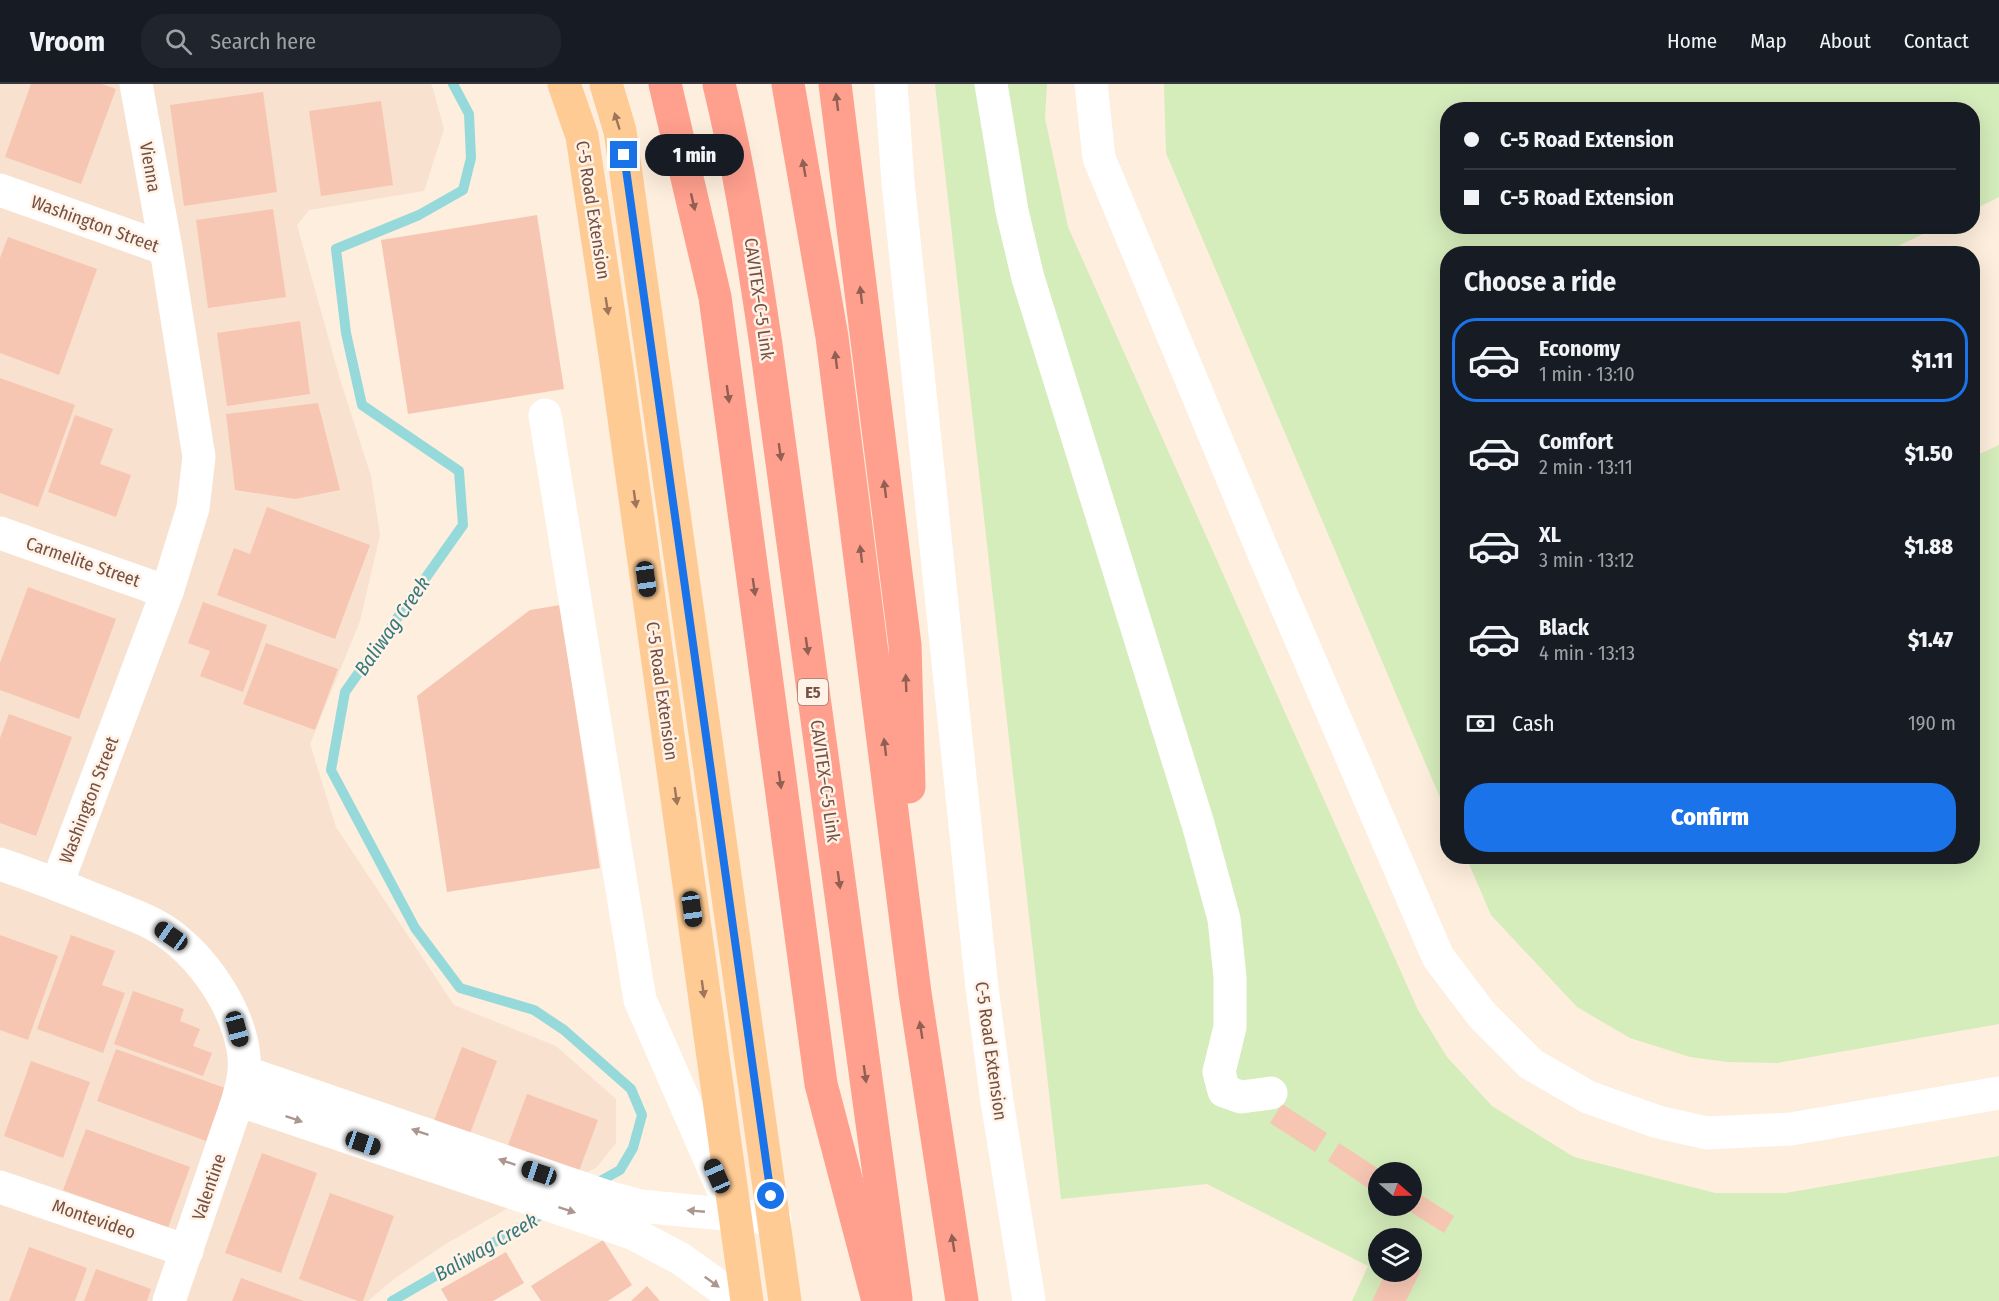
<!DOCTYPE html>
<html lang="en">
<head>
<meta charset="utf-8">
<style>
  :root { --surface:#171b24; --page:#20242c; --text:#f1f3f6; --muted:#9ea1a6; --line:#363941; --accent:#1a73e8 }
  body { margin:0; font-family:"Fira Sans Condensed",sans-serif; background:var(--page); color:var(--text); height:100vh; display:flex; flex-direction:column; font-size:22px; white-space:nowrap }
  * { box-sizing:border-box; margin:0 }
  p { font-size:20px; color:var(--muted) }
  .icon { flex:none; width:33px; height:33px; fill:none; stroke:currentColor; stroke-width:2; stroke-linecap:round; stroke-linejoin:round }
  .map { position:relative; flex:1; overflow:hidden }
  .side { position:absolute; left:1440px; top:162px; width:540px; height:618px; display:flex; flex-direction:column; background:var(--surface); border-radius:24px; box-shadow:0 6px 24px #0002 }
  .side>* { flex:none }
  .top-card { position:absolute; left:1440px; top:18px; width:540px; height:132px; border-radius:24px; box-shadow:0 6px 24px #0002; display:grid; align-content:center; height:132px; padding:0 24px; background:var(--surface) }
  .needle { width:39px; rotate:110deg }
  .controls { position:absolute; left:1368px; top:1078px; display:grid; gap:12px }
  .controls a { display:grid; place-items:center; width:54px; height:54px; border-radius:50%; background:var(--surface); box-shadow:0 6px 24px #0002; font-size:30px }
  .end { position:absolute; width:27px; height:27px; margin:-14px; border:8px solid #1a73e8; background:#fff; box-shadow:0 0 0 3px #fff }
  .from { border-radius:50% }
  .bubble { position:absolute; height:42px; border-radius:21px; background:var(--surface); box-shadow:0 6px 24px #0002; font-size:20px; font-weight:800; line-height:42px; text-align:center }
  .car { position:absolute; width:18px; height:36px; margin:-18px -9px; border-radius:8px; box-shadow:0 0 4px 2px #0007; background:linear-gradient(#222 24%,#8ab4d8 0 40%,#222 0 76%,#8ab4d8 0 86%,#222 0) }
  .top-card b { display:flex; align-items:center; gap:21px; height:57px; font-size:22px }
  .top-card b+b { border-top:2px solid var(--line) }
  .top-card i { width:15px; height:15px; background:var(--text) }
  ul { padding:0; list-style:none }
  li { display:flex; align-items:center; gap:18px; height:84px; margin:0 12px 9px; padding:0 12px; border:3px solid transparent; border-radius:24px }
  li div { flex:1 }
  li b { display:block; font-size:22px }
  li em { font-style:normal; font-weight:800 }
  li.current { border-color:var(--accent) }
  li>.icon { width:54px; height:54px; stroke-width:1.5 }
  h2 { padding:0 24px; font-size:27px; line-height:72px }
  .pay { display:flex; align-items:center; gap:15px; height:66px; padding:0 24px; font-size:22px }
  .pay p { margin-inline-start:auto }
  .cta { display:flex; gap:12px; margin-top:auto; padding:12px 24px }
  .cta a { flex:1; height:69px; border-radius:24px; background:var(--accent); color:#fff; font-size:24px; font-weight:800; line-height:69px; text-align:center }
  header { display:flex; align-items:center; gap:36px; box-sizing:border-box; height:84px; padding:0 30px; background:var(--surface); border-bottom:2px solid var(--line) }
  header strong { font-size:28px }
  nav { display:flex; gap:33px; margin-inline-start:auto; font-size:21px }
  .search { width:420px; height:54px; background:var(--page); display:flex; align-items:center; gap:15px; box-sizing:border-box; padding:0 21px; border-radius:24px; color:var(--muted); font-size:22px }
  .map>svg:first-child { display:block }
  .residential { fill:#f8e1ce }
  .green { fill:#d5ecbb; fill-rule:evenodd }
  .lines { fill:none; stroke-linecap:round; stroke-linejoin:round }
  .stream { stroke:#96d9db; stroke-width:10 }
  .building { fill:#f6c6b3 }
  .minor { stroke:#fff; stroke-width:33 }
  .major { stroke:#ffcb94; stroke-width:33 }
  .highway { stroke:#ff9f8e; stroke-width:33 }
  .oneway { fill:#916053 }
  .oneway2 { fill:#9f755c }
  .oneway3 { fill:#ad968f }
  .route { stroke:#1a73e8; stroke-width:8 }
  .labels { text-anchor:middle; stroke-width:5; stroke-linejoin:round; paint-order:stroke }
  .shield { fill:#fff2e6; stroke:#9f8175; stroke-width:1.5 }
  .shield-label { font-size:16px; font-weight:bold; fill:#765044 }
  .street-label { font-size:18px; fill:#765044; stroke:#fff2e6 }
  .water-label { font-size:20px; font-style:italic; fill:#36797d; stroke:#fff2e6 }
</style>
</head>
<body>
<header>
<strong>Vroom</strong>
<div class="search"><svg class="icon" aria-label="search" viewBox="0 0 24 24"><circle cx="10" cy="10" r="6"/><path d="M15 15l6 6"/></svg>Search here</div>
<nav><a>Home</a><a>Map</a><a>About</a><a>Contact</a></nav>
</header>
<div class="map">
<svg width="1999" height="1217" viewBox="0 0 1999 1217">
  <rect width="100%" height="100%" fill="#feeedd"/>
  <polygon class="residential" points="0,0 431,0 433,5 444,45 424,107 309,126 297,141 339,292 371,392 380,451 360,537 310,660 336,743 454,921 556,962 616,1015 616,1059 596,1084 515,1120 444,1161 394,1195 368,1217 0,1217"/>
  <g class="green">
    <path d="M935,0H1047L1045,34L1068,143L1418,926L1447,973L1492,1022L1574,1073L1715,1109H1786L1999,1072V1217H1352L1368,1182L1207,1100L1061,1115ZM1378,1089H1412V1122H1378ZM1378,1155H1412V1188H1378Z"/>
    <polygon points="1164,0 1999,0 1999,113 1973,126 1972,26 1448,26 1448,142 1938,143 1881,170 1448,170 1447,730 1166,69"/>
    <polygon points="1999,361 1999,940 1777,979 1728,978 1690,973 1630,954 1577,923 1491,831 1466,773 1972,772 1973,373"/>
  </g>
  <g class="lines">
    <g class="stream">
      <polyline points="453,0 469,30 471,74 463,106 419,131 336,165 346,249 362,321 459,387 463,441 345,608 331,686 415,844 460,904 534,926 564,946 631,1005 642,1031 633,1064 620,1086 593,1101"/>
      <polyline points="392,1217 548,1127"/>
    </g>
  </g>
  <g class="building">
    <polygon points="31,0 102,0 116,5 81,100 5,73"/>
    <polygon points="263,8 277,108 184,122 170,21"/>
    <polygon points="381,17 393,101 321,112 309,27"/>
    <polygon points="273,125 286,213 208,224 196,136"/>
    <polygon points="537,131 564,305 408,330 381,156"/>
    <polygon points="8,153 97,185 59,291 0,269 0,174"/>
    <polygon points="300,237 310,310 227,322 217,249"/>
    <polygon points="0,294 75,321 38,423 0,409"/>
    <polygon points="318,319 340,406 295,415 235,406 226,330"/>
    <polygon points="75,331 113,345 100,380 131,391 116,433 48,408"/>
    <polygon points="267,423 370,461 335,555 217,511 234,464 250,470"/>
    <polygon points="28,503 116,535 79,635 0,606 0,579"/>
    <polygon points="203,518 267,541 243,608 200,592 210,567 188,559"/>
    <polygon points="560,521 600,784 447,808 417,612 530,526"/>
    <polygon points="266,559 338,585 315,646 243,620"/>
    <polygon points="9,630 72,653 36,752 0,739 0,654"/>
    <polygon points="0,851 58,872 28,956 0,946"/>
    <polygon points="71,851 115,867 102,901 125,909 103,969 37,945"/>
    <polygon points="133,907 184,925 180,937 200,945 193,962 212,969 203,992 114,960"/>
    <polygon points="462,963 497,977 468,1055 432,1042"/>
    <polygon points="116,965 225,1004 206,1057 97,1017"/>
    <polygon points="31,977 90,998 63,1074 4,1052"/>
    <polygon points="527,1010 598,1036 579,1087 508,1061"/>
    <polygon points="1282,1020 1327,1049 1315,1068 1270,1039"/>
    <polygon points="86,1045 190,1083 168,1144 63,1106"/>
    <polygon points="1339,1059 1385,1089 1378,1089 1378,1111 1328,1077"/>
    <polygon points="262,1069 317,1089 281,1189 225,1169"/>
    <polygon points="1412,1105 1454,1132 1444,1149 1401,1122 1412,1122"/>
    <polygon points="330,1109 394,1132 363,1217 358,1217 299,1195"/>
    <polygon points="603,1156 632,1201 608,1217 541,1217 531,1202"/>
    <polygon points="29,1163 87,1184 75,1217 9,1217"/>
    <polygon points="506,1168 524,1199 493,1217 448,1217 441,1205"/>
    <polygon points="1412,1182 1421,1186 1406,1217 1372,1217 1386,1188 1412,1188"/>
    <polygon points="96,1185 151,1205 147,1217 84,1217"/>
    <polygon points="241,1194 304,1217 232,1217"/>
    <polygon points="647,1202 660,1217 631,1217"/>
  </g>
  <g class="lines">
    <g class="minor">
      <polyline points="891,0 898,98 982,904 997,1017 1029,1217"/>
      <polyline points="991,0 1012,127 1028,194 1198,740 1224,835 1230,893 1230,943 1219,988 1224,1007 1241,1013 1271,1009"/>
      <polyline points="1091,0 1099,74 1264,470 1438,873 1482,931 1531,980 1588,1013 1658,1038 1707,1049 1791,1045 1999,1009"/>
      <polyline points="0,106 166,165"/>
      <polyline points="545,331 640,916 729,1119"/>
      <polyline points="0,449 167,508"/>
      <path d="M0,780C38,793 74,807 111,822C125,828 140,833 153,840C200,864 249,935 244,989C243,998 240,1007 238,1016L169,1217"/>
      <polyline points="57,800 167,508 193,424 199,373 166,165 136,0"/>
      <polyline points="244,988 614,1115 640,1122 775,1135"/>
      <polyline points="238,1016 632,1149 681,1175 739,1217"/>
      <polyline points="0,1103 187,1167"/>
    </g>
    <g class="major">
      <polyline points="564,0 582,52 617,284 747,1217"/>
      <polyline points="606,0 620,47 785,1217"/>
    </g>
    <g class="highway">
      <polyline points="665,0 715,213 821,1000 878,1217"/>
      <path d="M719,0C740,86 753,174 766,261L896,1215"/>
      <polyline points="788,0 832,253 915,909 962,1217"/>
      <polyline points="835,0 905,561 909,703"/>
    </g>
  </g>
  <defs><path id="oneway-solid" d="M-6-.8H1V-3.2L6.5 0L1 3.2V.8H-6Z" transform="scale(1.5)"/></defs>
  <g class="oneway">
    <use href="#oneway-solid" transform="translate(837 18) rotate(-97)"/>
    <use href="#oneway-solid" transform="translate(804 84) rotate(-100)"/>
    <use href="#oneway-solid" transform="translate(693 118) rotate(77)"/>
    <use href="#oneway-solid" transform="translate(861 211) rotate(-97)"/>
    <use href="#oneway-solid" transform="translate(836 276) rotate(-97)"/>
    <use href="#oneway-solid" transform="translate(728 310) rotate(82)"/>
    <use href="#oneway-solid" transform="translate(780 368) rotate(82)"/>
    <use href="#oneway-solid" transform="translate(885 405) rotate(-97)"/>
    <use href="#oneway-solid" transform="translate(861 470) rotate(-97)"/>
    <use href="#oneway-solid" transform="translate(754 503) rotate(82)"/>
    <use href="#oneway-solid" transform="translate(807 562) rotate(82)"/>
    <use href="#oneway-solid" transform="translate(906 599) rotate(-92)"/>
    <use href="#oneway-solid" transform="translate(885 663) rotate(-97)"/>
    <use href="#oneway-solid" transform="translate(780 696) rotate(82)"/>
    <use href="#oneway-solid" transform="translate(839 796) rotate(82)"/>
    <use href="#oneway-solid" transform="translate(921 946) rotate(-99)"/>
    <use href="#oneway-solid" transform="translate(865 990) rotate(82)"/>
    <use href="#oneway-solid" transform="translate(953 1159) rotate(-99)"/>
  </g>
  <g class="oneway2">
    <use href="#oneway-solid" transform="translate(617 37) rotate(-107)"/>
    <use href="#oneway-solid" transform="translate(607 222) rotate(81)"/>
    <use href="#oneway-solid" transform="translate(635 415) rotate(82)"/>
    <use href="#oneway-solid" transform="translate(676 712) rotate(82)"/>
    <use href="#oneway-solid" transform="translate(703 905) rotate(82)"/>
  </g>
  <g class="oneway3">
    <use href="#oneway-solid" transform="translate(294 1035) rotate(19)"/>
    <use href="#oneway-solid" transform="translate(420 1048) rotate(-161)"/>
    <use href="#oneway-solid" transform="translate(507 1078) rotate(-161)"/>
    <use href="#oneway-solid" transform="translate(567 1126) rotate(18)"/>
    <use href="#oneway-solid" transform="translate(696 1127) rotate(-175)"/>
    <use href="#oneway-solid" transform="translate(712 1198) rotate(36)"/>
  </g>
  <g class="lines">
    <polyline class="route" points="624,71 771,1112"/>
  </g>
  <g class="labels">
    <rect class="shield" x="798" y="595" width="30" height="26" rx="4.5"/>
    <g class="shield-label">
      <text x="813" y="614">E5</text>
    </g>
    <g class="street-label">
      <text transform="translate(150 83) rotate(80)" y="6">Vienna</text>
      <text transform="translate(593 126) rotate(81)" y="6">C-5 Road Extension</text>
      <text transform="translate(95 140) rotate(20)" y="6">Washington Street</text>
      <text transform="translate(759 215) rotate(82)" y="6">CAVITEX–C-5 Link</text>
      <text transform="translate(83 478) rotate(19)" y="6">Carmelite Street</text>
      <text transform="translate(662 607) rotate(82)" y="6">C-5 Road Extension</text>
      <text transform="translate(825 697) rotate(82)" y="6">CAVITEX–C-5 Link</text>
      <text transform="translate(89 716) rotate(-69)" y="6">Washington Street</text>
      <text transform="translate(991 967) rotate(82)" y="6">C-5 Road Extension</text>
      <text transform="translate(209 1103) rotate(-71)" y="6">Valentine</text>
      <text transform="translate(94 1135) rotate(19)" y="6">Montevideo</text>
    </g>
    <g class="water-label">
      <text transform="translate(392 542) rotate(-55)" y="7">Baliwag Creek</text>
      <text transform="translate(486 1163) rotate(-30)" y="7">Baliwag Creek</text>
    </g>
  </g>
</svg>
<div class="controls">
<a><svg class="needle" viewBox="-14 -14 28 28"><path d="M0-13l5 13h-10z" fill="#e53935"/><path d="M0 13l5-13h-10z" fill="#9ea1a6"/></svg></a>
<a><svg class="icon" aria-label="layers" viewBox="0 0 24 24"><path d="M12 4l9 5-9 5-9-5zM3 14l9 5 9-5"/></svg></a>
</div>
<i class="end from" style="left:771px;top:1112px"></i>
<i class="end" style="left:624px;top:71px"></i>
<div class="bubble" style="left:645px;top:50px;width:99px">1 min</div>
<i class="car" style="left:646px;top:495px;rotate:172deg"></i>
<i class="car" style="left:692px;top:825px;rotate:172deg"></i>
<i class="car" style="left:171px;top:852px;rotate:305deg"></i>
<i class="car" style="left:237px;top:945px;rotate:165deg"></i>
<i class="car" style="left:363px;top:1059px;rotate:109deg"></i>
<i class="car" style="left:539px;top:1089px;rotate:289deg"></i>
<i class="car" style="left:717px;top:1092px;rotate:336deg"></i>
<div class="top-card">
<b><i class="from"></i>C-5 Road Extension</b>
<b><i></i>C-5 Road Extension</b>
</div>
<section class="side">
<h2>Choose a ride</h2>
<ul>
<li class="current"><svg class="icon" aria-label="car" viewBox="0 0 24 24"><path d="M5 17H2v-5l4-1 3-4h7l3 4 3 1v5h-3M9 17h6M6 11h13"/><circle cx="7" cy="17" r="2"/><circle cx="17" cy="17" r="2"/></svg><div><b>Economy</b><p>1 min · 13:10</p></div><em>$1.11</em></li>
<li><svg class="icon" aria-label="car" viewBox="0 0 24 24"><path d="M5 17H2v-5l4-1 3-4h7l3 4 3 1v5h-3M9 17h6M6 11h13"/><circle cx="7" cy="17" r="2"/><circle cx="17" cy="17" r="2"/></svg><div><b>Comfort</b><p>2 min · 13:11</p></div><em>$1.50</em></li>
<li><svg class="icon" aria-label="car" viewBox="0 0 24 24"><path d="M5 17H2v-5l4-1 3-4h7l3 4 3 1v5h-3M9 17h6M6 11h13"/><circle cx="7" cy="17" r="2"/><circle cx="17" cy="17" r="2"/></svg><div><b>XL</b><p>3 min · 13:12</p></div><em>$1.88</em></li>
<li><svg class="icon" aria-label="car" viewBox="0 0 24 24"><path d="M5 17H2v-5l4-1 3-4h7l3 4 3 1v5h-3M9 17h6M6 11h13"/><circle cx="7" cy="17" r="2"/><circle cx="17" cy="17" r="2"/></svg><div><b>Black</b><p>4 min · 13:13</p></div><em>$1.47</em></li>
</ul>
<div class="pay"><svg class="icon" aria-label="cash" viewBox="0 0 24 24"><path d="M3 7h18v10H3z"/><circle cx="12" cy="12" r="2"/></svg>Cash<p>190 m</p></div>
<div class="cta"><a>Confirm</a></div>
</section>
</div>
</body>
</html>
